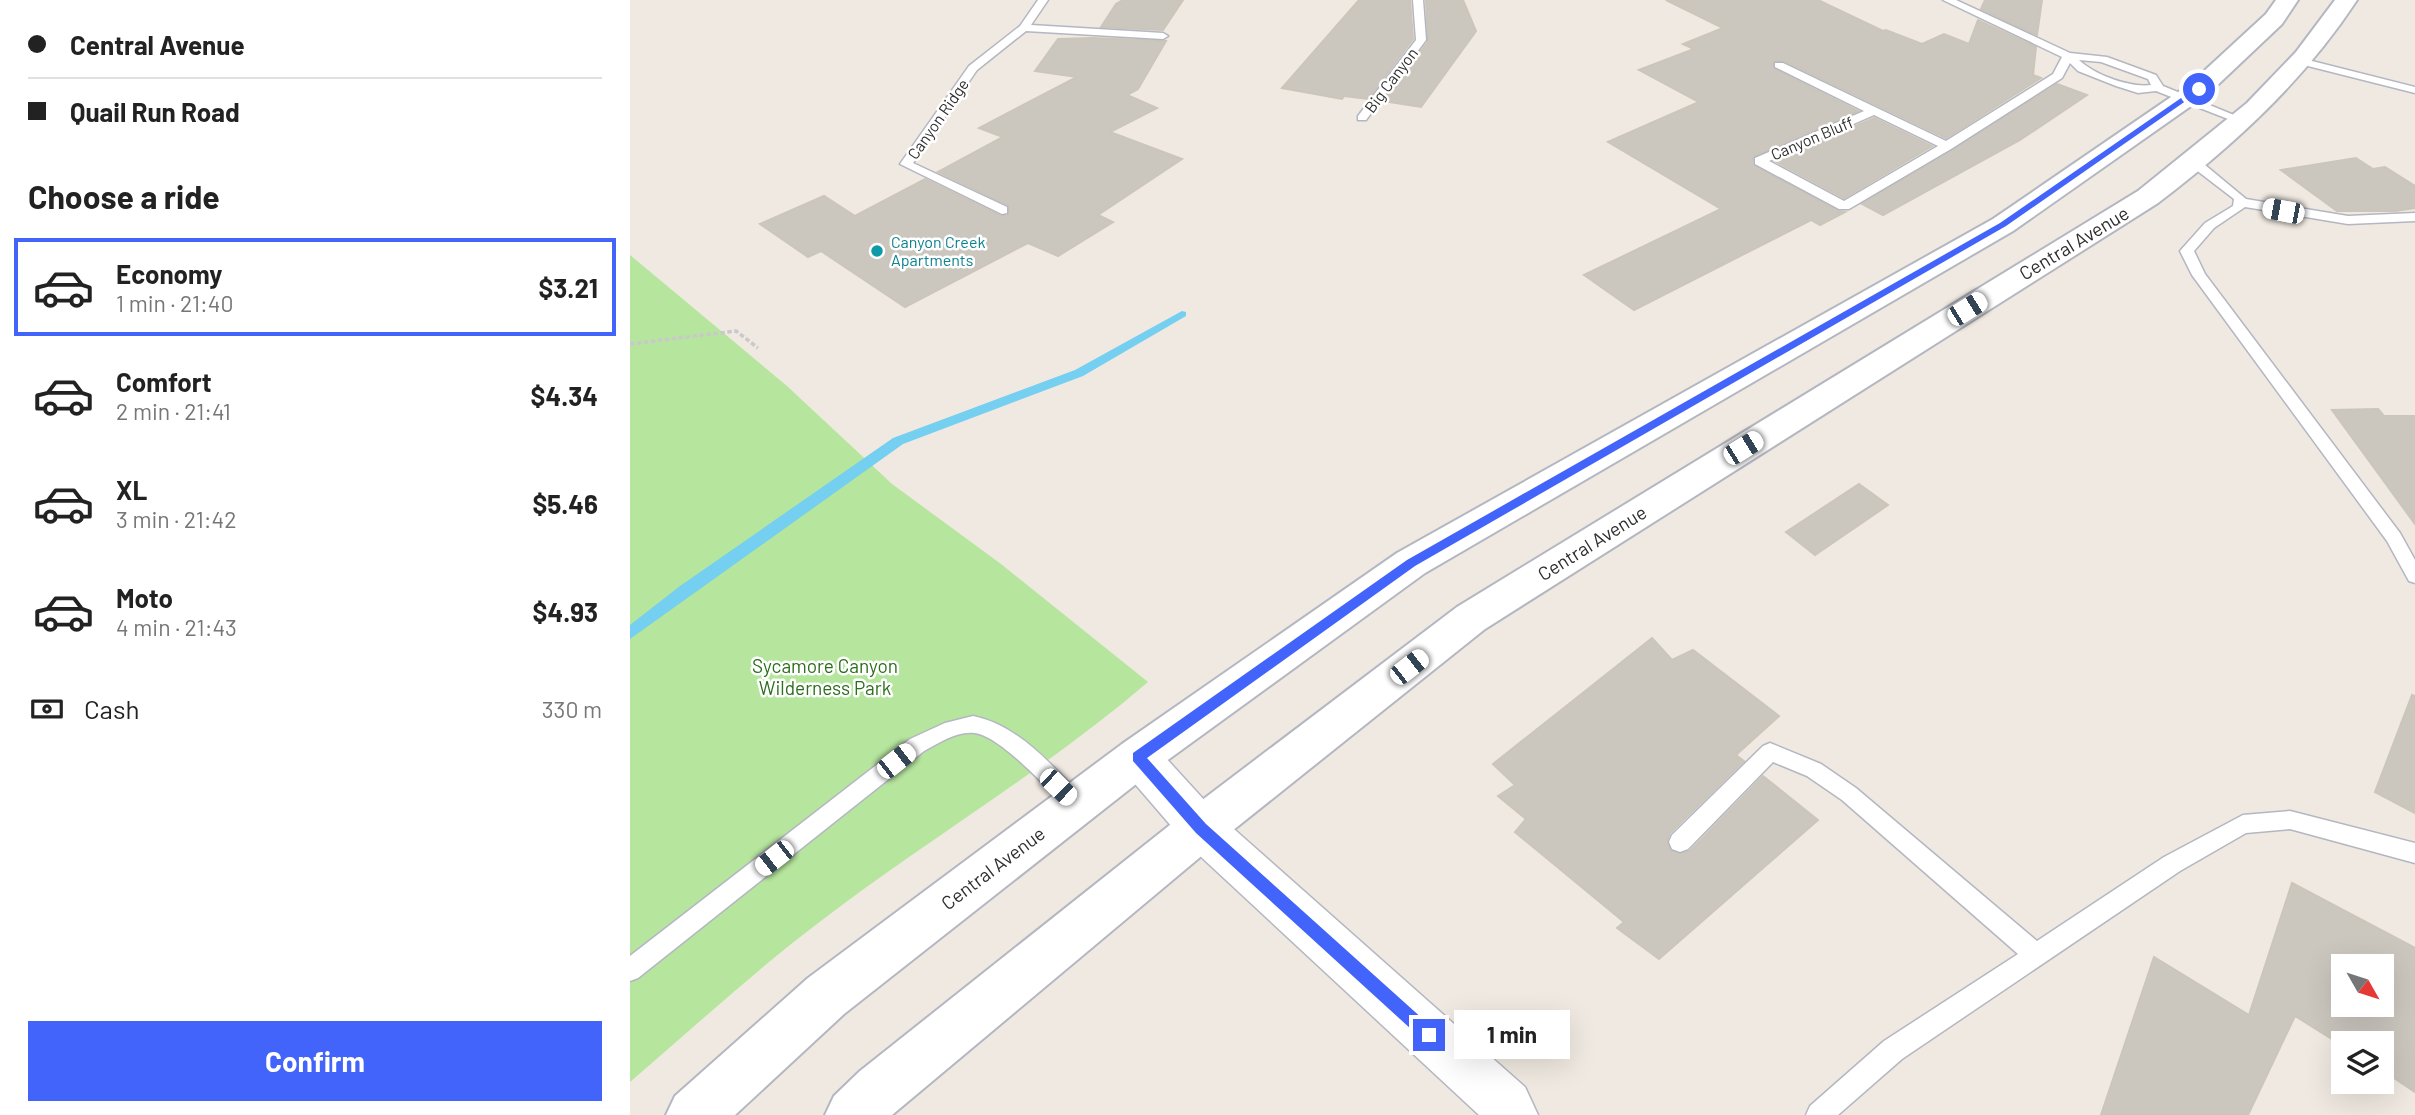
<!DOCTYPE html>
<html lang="en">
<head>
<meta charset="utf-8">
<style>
  :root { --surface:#fff; --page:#f6f6f6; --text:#222; --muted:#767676; --line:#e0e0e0; --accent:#4264fb }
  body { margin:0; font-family:Barlow,sans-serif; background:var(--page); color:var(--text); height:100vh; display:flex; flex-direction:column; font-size:26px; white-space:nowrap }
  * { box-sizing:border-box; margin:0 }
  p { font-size:23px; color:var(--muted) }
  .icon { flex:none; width:38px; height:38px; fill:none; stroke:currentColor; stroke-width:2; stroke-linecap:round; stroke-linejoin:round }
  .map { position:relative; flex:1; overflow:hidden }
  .drawer { display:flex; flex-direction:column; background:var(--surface); width:630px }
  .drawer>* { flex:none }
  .guide { display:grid; align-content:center; height:154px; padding:0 28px; background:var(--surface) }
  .needle { width:46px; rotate:129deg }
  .fabs { position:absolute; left:1701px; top:954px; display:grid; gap:14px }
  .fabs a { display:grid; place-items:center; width:63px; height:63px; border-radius:0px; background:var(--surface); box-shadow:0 7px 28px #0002; font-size:35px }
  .end { position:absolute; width:32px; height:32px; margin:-16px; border:9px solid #4264fb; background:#fff; box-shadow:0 0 0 4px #fff }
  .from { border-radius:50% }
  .bubble { position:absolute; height:49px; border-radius:0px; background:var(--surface); box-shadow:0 7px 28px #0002; font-size:23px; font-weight:700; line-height:49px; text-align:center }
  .car { position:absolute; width:21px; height:42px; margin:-21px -10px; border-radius:9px; box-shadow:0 0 5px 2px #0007; background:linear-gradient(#fff 24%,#345 0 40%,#fff 0 76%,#345 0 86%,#fff 0) }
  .guide b { display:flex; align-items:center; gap:24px; height:66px; font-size:26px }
  .guide b+b { border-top:2px solid var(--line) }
  .guide i { width:18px; height:18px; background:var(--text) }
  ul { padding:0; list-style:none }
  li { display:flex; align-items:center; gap:21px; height:98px; margin:0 14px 10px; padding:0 14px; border:4px solid transparent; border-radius:0px }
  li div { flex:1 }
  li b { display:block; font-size:26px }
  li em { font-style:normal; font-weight:700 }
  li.current { border-color:var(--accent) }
  li>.icon { width:63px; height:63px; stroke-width:1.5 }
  h2 { padding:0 28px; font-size:32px; line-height:84px }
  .pay { display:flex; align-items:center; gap:18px; height:77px; padding:0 28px; font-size:26px }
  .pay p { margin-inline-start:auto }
  .cta { display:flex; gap:14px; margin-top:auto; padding:14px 28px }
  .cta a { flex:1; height:80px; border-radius:0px; background:var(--accent); color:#fff; font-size:28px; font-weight:700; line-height:80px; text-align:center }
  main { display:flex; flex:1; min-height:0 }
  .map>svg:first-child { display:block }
  .green { fill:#b6e59e }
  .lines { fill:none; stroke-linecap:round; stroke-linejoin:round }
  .stream { fill:#75cff0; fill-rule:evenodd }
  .building { fill:#cbc7bf; stroke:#cbc5ba; stroke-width:2; fill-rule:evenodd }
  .service-casing { stroke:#b4b7c1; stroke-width:3 }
  .minor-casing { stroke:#b4b7c1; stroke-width:3 }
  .secondary-casing { stroke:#b4b7c1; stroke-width:4 }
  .path { stroke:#c9c9c9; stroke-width:3.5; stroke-dasharray:4.5 2.5; stroke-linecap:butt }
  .service { fill:#fff; fill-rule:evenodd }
  .minor { fill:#fff; fill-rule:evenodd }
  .secondary { fill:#fff; fill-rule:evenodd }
  .route { fill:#4264fb }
  .culture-dot { fill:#0f9aa8; stroke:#fff; stroke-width:2.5 }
  .labels { text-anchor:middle; stroke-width:5; stroke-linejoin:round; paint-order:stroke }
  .far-street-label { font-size:16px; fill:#2e2e2e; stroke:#fff }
  .far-culture-label { font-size:16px; fill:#0d838f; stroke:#fff; text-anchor:start }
  .street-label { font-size:19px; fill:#2e2e2e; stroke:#fff }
  .park-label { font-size:19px; fill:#2c6e1b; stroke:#fff }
</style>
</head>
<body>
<main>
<section class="drawer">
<div class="guide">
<b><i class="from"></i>Central Avenue</b>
<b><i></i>Quail Run Road</b>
</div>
<h2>Choose a ride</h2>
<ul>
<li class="current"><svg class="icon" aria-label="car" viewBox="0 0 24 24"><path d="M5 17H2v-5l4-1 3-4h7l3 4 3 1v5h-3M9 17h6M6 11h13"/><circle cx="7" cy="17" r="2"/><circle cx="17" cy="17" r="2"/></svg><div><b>Economy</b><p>1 min · 21:40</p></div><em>$3.21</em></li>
<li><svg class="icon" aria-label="car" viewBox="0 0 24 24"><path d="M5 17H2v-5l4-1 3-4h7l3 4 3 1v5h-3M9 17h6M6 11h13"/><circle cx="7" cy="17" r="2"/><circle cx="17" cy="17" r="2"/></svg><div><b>Comfort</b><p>2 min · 21:41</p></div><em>$4.34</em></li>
<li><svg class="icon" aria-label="car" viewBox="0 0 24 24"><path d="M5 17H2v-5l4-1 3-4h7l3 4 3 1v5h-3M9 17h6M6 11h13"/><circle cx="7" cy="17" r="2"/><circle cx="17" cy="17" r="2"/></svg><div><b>XL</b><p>3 min · 21:42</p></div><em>$5.46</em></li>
<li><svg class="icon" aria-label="car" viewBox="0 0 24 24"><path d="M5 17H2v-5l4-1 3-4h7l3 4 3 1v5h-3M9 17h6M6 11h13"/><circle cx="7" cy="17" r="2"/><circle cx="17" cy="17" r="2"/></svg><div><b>Moto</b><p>4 min · 21:43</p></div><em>$4.93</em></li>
</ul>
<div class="pay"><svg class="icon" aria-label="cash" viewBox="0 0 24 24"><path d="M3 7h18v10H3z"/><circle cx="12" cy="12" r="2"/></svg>Cash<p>330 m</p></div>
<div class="cta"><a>Confirm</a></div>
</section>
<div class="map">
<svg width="1785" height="1115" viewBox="0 0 1785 1115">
  <rect width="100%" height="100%" fill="#efe9e1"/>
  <path class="green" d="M0,255L157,386L262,484L371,564L518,682C413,772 293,842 183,927C120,975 61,1030 0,1082Z"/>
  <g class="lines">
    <polygon class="stream" points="552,311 556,312 556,316 453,376 273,444 0,639 0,625 50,586 263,438 445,370"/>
  </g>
  <g class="building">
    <polygon points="493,0 553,0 533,30 471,27 486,4"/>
    <polygon points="729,0 780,0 783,39 738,99 714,96 712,99 652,88"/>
    <polygon points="796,0 833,0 846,31 791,107 753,101 798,42"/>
    <polygon points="1036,0 1188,0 1253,31 1256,30 1292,44 1314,34 1339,44 1348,20 1406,47 1403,75 1411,78 1316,138 1154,61 1143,61 1144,69 1228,111 1124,156 1122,164 1208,211 1215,212 1190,225 1181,220 1004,310 954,275 1091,209 978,142 1069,102 1009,70 1064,49 1053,44 1093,28"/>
    <polygon points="1355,0 1412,0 1407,35 1351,9"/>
    <polygon points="463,38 536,41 508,89 497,95 527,108 480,132 552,159 468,215 483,222 428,256 398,243 275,307 191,251 178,257 130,224 194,196 225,216 295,179 371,216 378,216 378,205 308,172 373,137 349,128 447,77 405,71 428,39"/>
    <polygon points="1427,84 1457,95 1390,140 1253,215 1232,204"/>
    <polygon points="1244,118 1302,146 1214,198 1145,161"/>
    <polygon points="1726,158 1743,169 1755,167 1785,186 1785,208 1766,211 1707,211 1651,170"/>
    <polygon points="1748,409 1754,416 1785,416 1785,524 1702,410"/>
    <polygon points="1229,484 1258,505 1185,555 1156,532"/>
    <polygon points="1022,638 1042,660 1063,650 1149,716 1106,755 1114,761 1040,833 1037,841 1040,850 1049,854 1060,851 1133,776 1188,820 1029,959 987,928 994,922 885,832 896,819 868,796 885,785 863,764"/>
    <polygon points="1782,695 1785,696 1785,813 1745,792"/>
    <path d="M1662,883L1785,948V1092L1752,1070V1043H1713V1046L1665,1016L1618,1115H1471L1524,957L1619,1015ZM1713,966H1752V1004H1713Z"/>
  </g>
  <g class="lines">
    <defs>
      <g id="service">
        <polygon points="408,0 418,0 401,25 533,33 538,36 533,39 396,31 347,70 283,163 377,207 377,213 372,214 270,164 339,66 390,26"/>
        <polygon points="783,0 793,0 796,40 736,120 728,120 728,116 786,40"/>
        <path d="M1313,0H1326L1440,53L1477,57L1526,75L1533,86L1621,122L1611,124L1526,91L1508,93L1486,86L1448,71L1440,63L1432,78L1321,149L1219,209H1209L1125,164V158L1234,111L1145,67V63H1153L1316,141L1423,74L1432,57ZM1449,60L1471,62L1518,79L1521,85C1500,88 1465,75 1449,60ZM1244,115L1308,146L1214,201L1139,161Z"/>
        <polygon points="1670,58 1785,87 1785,93 1666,63 1665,61"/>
        <polygon points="1561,160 1569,160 1616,199 1718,216 1785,213 1785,221 1718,224 1615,207 1584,228 1564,251 1575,274 1770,533 1785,560 1785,583 1779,581 1757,541 1562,275 1550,251 1575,223 1603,206 1604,199 1561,166"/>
        <path d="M343,716C389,725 423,767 454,798L457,805L454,812L447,814L440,812C421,792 370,735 344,733C327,731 309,743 294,751L8,978L0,981V956L280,739L315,723Z"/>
        <polygon points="1140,743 1191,764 1226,788 1407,941 1534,857 1613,815 1660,811 1785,843 1785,863 1660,829 1616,833 1550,871 1272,1059 1208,1115 1176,1115 1180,1106 1254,1041 1388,954 1212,800 1177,776 1143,762 1058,849 1050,852 1042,849 1039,842 1042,835 1133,746"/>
      </g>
      <polygon id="minor" points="508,739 523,744 587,814 895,1087 908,1115 849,1115 555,842 493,770 487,757 493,744"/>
      <g id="secondary">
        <polygon points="1646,0 1668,0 1652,24 1578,94 1383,231 795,573 524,770 214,1014 105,1115 36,1115 45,1096 178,978 492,744 767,553 1363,219 1560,84 1636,14"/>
        <path d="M1705,0H1727C1673,82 1605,144 1528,203L855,629L587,843L262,1115H195L204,1096L230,1071L555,813L827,607L1508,191L1617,103L1666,52Z"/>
      </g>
    </defs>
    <use href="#service" class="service-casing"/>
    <use href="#minor" class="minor-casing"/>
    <use href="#secondary" class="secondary-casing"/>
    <polyline class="path" points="0,344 106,331 128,348"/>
    <use href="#service" class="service"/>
    <use href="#minor" class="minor"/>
    <use href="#secondary" class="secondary"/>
  </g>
  <polygon class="route" points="1567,87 1573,89 1376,226 785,566 517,758 576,824 804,1029 804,1040 793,1040 566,833 503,761 503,753 777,560 1370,223"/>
  <circle class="culture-dot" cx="247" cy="251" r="7"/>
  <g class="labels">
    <g class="far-street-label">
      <text transform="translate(761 80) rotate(-53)" y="6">Big Canyon</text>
      <text transform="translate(308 119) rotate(-55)" y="6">Canyon Ridge</text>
      <text transform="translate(1182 138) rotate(-23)" y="6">Canyon Bluff</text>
    </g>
    <g class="far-culture-label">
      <text x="261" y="248">Canyon Creek<tspan x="261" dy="18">Apartments</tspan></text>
    </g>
    <g class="street-label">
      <text transform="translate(1444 243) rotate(-31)" y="7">Central Avenue</text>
      <text transform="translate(962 543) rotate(-32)" y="7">Central Avenue</text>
      <text transform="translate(363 868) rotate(-37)" y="7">Central Avenue</text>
    </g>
    <g class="park-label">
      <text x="195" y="673">Sycamore Canyon<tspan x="195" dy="22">Wilderness Park</tspan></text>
    </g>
  </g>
</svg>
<div class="fabs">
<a><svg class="needle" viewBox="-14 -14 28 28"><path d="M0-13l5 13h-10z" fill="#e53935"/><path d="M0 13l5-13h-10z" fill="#767676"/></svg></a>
<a><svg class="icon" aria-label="layers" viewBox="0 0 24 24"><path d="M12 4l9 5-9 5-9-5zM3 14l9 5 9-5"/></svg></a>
</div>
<i class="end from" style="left:1569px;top:89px"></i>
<i class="end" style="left:799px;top:1035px"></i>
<div class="bubble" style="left:824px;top:1010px;width:116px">1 min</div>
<i class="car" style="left:1653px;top:211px;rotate:281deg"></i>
<i class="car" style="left:1337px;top:309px;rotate:58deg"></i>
<i class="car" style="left:1113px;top:448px;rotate:58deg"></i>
<i class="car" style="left:779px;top:667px;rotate:52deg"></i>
<i class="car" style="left:266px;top:761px;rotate:52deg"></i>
<i class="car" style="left:428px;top:787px;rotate:134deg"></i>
<i class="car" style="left:144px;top:858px;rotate:232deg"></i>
</div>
</main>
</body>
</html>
